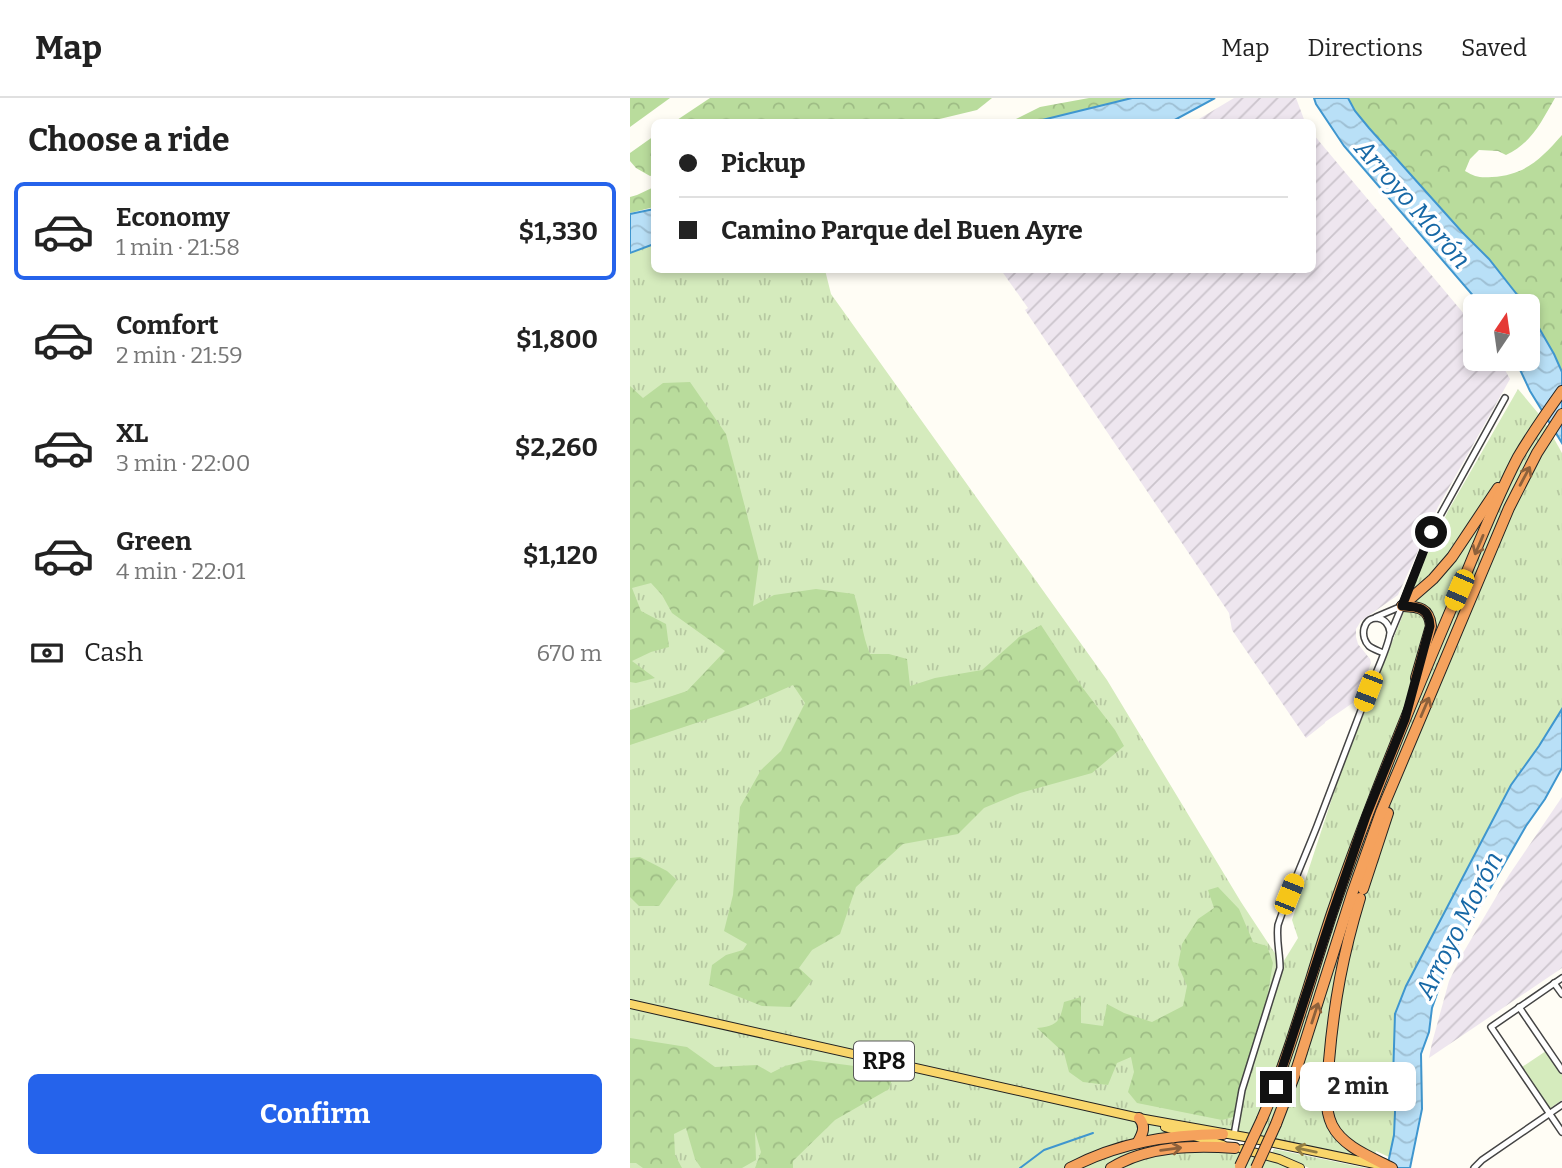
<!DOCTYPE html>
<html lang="en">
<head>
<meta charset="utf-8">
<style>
  :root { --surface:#fff; --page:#f6f6f6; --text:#222; --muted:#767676; --line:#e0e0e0; --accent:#2563eb }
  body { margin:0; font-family:Bitter,serif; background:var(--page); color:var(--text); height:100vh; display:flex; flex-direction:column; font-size:26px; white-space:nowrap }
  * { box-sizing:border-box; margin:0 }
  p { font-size:23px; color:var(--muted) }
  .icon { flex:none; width:38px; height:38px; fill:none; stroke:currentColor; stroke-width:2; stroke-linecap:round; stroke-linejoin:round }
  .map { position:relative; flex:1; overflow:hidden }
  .side { display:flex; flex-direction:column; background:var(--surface); width:630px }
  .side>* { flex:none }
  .guide { position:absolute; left:21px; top:21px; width:665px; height:154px; border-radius:10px; box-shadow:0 4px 10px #0003; display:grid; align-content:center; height:154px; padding:0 28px; background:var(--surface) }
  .needle { width:46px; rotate:13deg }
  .fabs { position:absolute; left:833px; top:196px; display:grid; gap:14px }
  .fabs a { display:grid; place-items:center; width:77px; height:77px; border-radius:10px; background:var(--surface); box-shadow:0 4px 10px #0003; font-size:35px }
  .end { position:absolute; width:32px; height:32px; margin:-16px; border:9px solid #111; background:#fff; box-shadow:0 0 0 4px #fff }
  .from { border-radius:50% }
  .bubble { position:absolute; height:49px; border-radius:10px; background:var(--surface); box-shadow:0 4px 10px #0003; font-size:23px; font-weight:700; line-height:49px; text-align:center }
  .car { position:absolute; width:21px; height:42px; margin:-21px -10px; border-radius:9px; box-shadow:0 0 5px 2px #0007; background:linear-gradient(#f5c518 24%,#345 0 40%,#f5c518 0 76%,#345 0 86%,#f5c518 0) }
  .guide b { display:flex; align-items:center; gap:24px; height:66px; font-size:26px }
  .guide b+b { border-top:2px solid var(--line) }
  .guide i { width:18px; height:18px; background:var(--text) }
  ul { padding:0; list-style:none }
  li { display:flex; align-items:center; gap:21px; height:98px; margin:0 14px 10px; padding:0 14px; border:4px solid transparent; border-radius:10px }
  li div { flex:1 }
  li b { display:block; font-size:26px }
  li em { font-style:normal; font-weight:700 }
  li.selected { border-color:var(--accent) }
  li>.icon { width:63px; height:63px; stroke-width:1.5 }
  h2 { padding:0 28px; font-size:32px; line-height:84px }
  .pay { display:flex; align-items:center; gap:18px; height:77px; padding:0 28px; font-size:26px }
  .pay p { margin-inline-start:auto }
  .cta { display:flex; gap:14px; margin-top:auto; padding:14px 28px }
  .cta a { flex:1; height:80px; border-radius:10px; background:var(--accent); color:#fff; font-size:28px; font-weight:700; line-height:80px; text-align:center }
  header { display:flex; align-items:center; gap:42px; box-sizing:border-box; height:98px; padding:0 35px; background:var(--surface); border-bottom:2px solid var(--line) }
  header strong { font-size:33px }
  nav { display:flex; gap:38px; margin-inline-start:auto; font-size:24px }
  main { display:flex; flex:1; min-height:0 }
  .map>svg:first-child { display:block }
  .industrial { fill:url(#industrial-furrows) }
  .grass { fill:url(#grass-tufts) }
  .forest { fill:url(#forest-crowns) }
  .park { fill:#d5ebbd }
  .water { fill:url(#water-waves); stroke:#3f96cf; stroke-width:2 }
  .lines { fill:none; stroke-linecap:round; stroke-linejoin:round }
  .stream { stroke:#3f96cf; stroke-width:2 }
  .street-casing { stroke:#444; stroke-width:8 }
  .primary-casing { stroke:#222; stroke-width:10 }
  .highway-casing { stroke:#222; stroke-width:12 }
  .street { stroke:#fff; stroke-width:5 }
  .primary { stroke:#f9d66b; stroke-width:8 }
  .highway { stroke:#f5a25d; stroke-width:10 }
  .highway-bridge-casing { stroke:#222; stroke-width:12; stroke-linecap:butt }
  .highway-bridge { stroke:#f5a25d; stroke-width:10 }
  .oneway { stroke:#8e613b }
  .oneway2 { stroke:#917d42 }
  .route { stroke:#111; stroke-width:9 }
  .labels { text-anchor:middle; stroke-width:7; stroke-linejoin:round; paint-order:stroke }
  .shield { fill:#fff; stroke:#585858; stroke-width:2 }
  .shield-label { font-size:23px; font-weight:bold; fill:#111 }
  .water-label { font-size:26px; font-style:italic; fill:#1768a6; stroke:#fff }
</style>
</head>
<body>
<header>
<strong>Map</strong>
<nav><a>Map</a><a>Directions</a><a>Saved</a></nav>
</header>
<main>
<section class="side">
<h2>Choose a ride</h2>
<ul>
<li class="selected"><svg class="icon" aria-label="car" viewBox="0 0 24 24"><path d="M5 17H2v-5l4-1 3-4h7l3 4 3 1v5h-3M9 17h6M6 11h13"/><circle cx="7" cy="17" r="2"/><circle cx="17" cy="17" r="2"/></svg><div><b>Economy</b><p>1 min · 21:58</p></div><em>$1,330</em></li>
<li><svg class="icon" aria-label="car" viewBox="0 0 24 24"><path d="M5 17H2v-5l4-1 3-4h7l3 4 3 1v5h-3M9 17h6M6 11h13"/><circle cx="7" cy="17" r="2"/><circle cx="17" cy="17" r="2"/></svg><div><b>Comfort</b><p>2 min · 21:59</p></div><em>$1,800</em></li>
<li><svg class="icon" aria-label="car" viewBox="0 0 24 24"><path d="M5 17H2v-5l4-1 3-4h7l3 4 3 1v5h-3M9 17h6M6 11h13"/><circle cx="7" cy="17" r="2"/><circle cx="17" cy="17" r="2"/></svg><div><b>XL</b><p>3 min · 22:00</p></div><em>$2,260</em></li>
<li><svg class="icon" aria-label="car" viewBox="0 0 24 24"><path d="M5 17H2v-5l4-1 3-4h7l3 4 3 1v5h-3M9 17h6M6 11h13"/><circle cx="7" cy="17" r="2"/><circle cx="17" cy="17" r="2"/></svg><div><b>Green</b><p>4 min · 22:01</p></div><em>$1,120</em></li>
</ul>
<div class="pay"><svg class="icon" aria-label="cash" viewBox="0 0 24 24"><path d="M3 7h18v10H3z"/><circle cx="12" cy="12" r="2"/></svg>Cash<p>670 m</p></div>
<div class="cta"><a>Confirm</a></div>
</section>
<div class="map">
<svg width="932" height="1070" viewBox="0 0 932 1070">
  <defs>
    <pattern id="industrial-furrows" width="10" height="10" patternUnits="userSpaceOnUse" patternTransform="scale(1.75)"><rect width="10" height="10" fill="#eee6ef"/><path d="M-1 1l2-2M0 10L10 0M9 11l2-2" fill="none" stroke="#cbc4cc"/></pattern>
    <pattern id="grass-tufts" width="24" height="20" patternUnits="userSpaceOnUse" patternTransform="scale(1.75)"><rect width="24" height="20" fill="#d5ebbd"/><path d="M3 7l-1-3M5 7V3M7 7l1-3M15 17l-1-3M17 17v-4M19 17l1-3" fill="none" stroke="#b6c8a1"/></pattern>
    <pattern id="forest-crowns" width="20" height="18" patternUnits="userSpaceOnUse" patternTransform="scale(1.75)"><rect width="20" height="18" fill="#b9dc9c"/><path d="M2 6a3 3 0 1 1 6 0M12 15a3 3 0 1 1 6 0" fill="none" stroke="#9ebc85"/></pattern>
    <pattern id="water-waves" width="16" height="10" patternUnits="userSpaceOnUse" patternTransform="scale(1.75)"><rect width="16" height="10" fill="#b9e0f7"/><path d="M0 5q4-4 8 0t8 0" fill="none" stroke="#9ebfd3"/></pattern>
  </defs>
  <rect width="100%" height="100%" fill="#fffdf5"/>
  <g class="industrial">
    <polygon points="604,0 666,0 675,24 564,24"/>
    <polygon points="683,36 845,229 845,261 869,261 880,281 808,409 768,497 731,523 726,531 726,539 728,546 740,561 741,565 727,602 695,624 695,625 676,640 602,532 599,515 395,212 398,210 371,172 682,172"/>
    <polygon points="932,699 932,870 799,960 802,945 819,883 833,855 879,777"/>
  </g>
  <g class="grass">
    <polygon points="24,146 24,172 195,172 201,196 477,582 611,804 652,866 668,840 662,822 709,679 794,463 818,413 888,291 913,321 932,355 932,611 909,648 881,687 776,888 765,917 763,981 765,1014 764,1037 759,1059 746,1053 743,1066 516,1021 670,1070 0,1070 0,155"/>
    <polygon points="644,1051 736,1070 679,1070 642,1055"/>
  </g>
  <g class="forest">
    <polygon points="0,0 40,0 0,29"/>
    <polygon points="80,0 362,0 347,12 297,24 44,24"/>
    <polygon points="459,0 515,0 406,24 361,24 380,24 410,9"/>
    <path d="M718,0H925C911,24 902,45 876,57L868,53L849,52L840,61L835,73C845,79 850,80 862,79C895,77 911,61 932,37V274L924,256L898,211V208H896L859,161L832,134L739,30L725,13Z"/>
    <polygon points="24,38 24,77 20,78 6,70 0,63 0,55"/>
    <polygon points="24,89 24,109 0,115 0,99 7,97"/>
    <path d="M60,284L96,336L129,463L123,508L144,497L186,491L224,496C231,516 232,537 240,556H259L277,561L280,588L305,580L352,572L389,539L411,527L452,589L485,632L494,648L462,675L390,695L354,710L328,736L273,746L226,789L210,836L182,852L169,870L182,882L161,909L132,908L79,887L82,867L96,857L113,852L117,846L94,833L103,797L110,709L131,672L151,653L175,605L163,587L111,610L0,647V612L57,593L95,553L42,515L32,497L21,485L2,490L11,513L36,526L39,549L21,554L2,563L25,580L6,585L0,584V288L13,300L33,285Z"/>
    <polygon points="10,759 37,773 47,782 29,808 9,808 0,799 0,760"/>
    <path d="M588,789L609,811L623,844L637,848L643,865L637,899L607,1018L592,1022L507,1005L498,994L504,974L501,959L487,965L478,987L453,984L439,974L434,955L407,930C427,928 430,924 434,904L451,899V925L473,928L477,906L494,915L522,924L553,908L557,888L548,867L552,846L568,821L584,810L578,792Z"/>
    <polygon points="0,940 57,949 85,969 127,967 141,975 155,968 179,962 247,971 262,981 259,991 205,1022 163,1063 163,1070 125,1070 131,1054 125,1033 126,1062 112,1070 71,1070 65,1061 56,1030 44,1036 45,1057 52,1070 13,1070 6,1065 0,1065"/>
  </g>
  <polygon class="park" points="916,953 932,977 932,1002 919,1011 892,969"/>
  <g class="water">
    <polygon points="502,0 585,0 541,24 404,24"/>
    <polygon points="684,0 718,0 725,13 739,30 832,134 859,161 896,208 852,208 714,48 686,6"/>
    <polygon points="24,111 24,146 0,155 0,116"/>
    <polygon points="898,211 924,256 932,274 932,345 900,293 885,261 898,261"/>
    <polygon points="932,611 932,670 915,701 896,728 819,862 802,910 799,934 791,956 792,1011 780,1070 757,1070 764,1037 765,1014 763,981 765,916 776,888 881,687 909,648"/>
  </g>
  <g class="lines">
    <polyline class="stream" points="390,1070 414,1052 463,1035"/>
    <defs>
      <g id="street">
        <polyline points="773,505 801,434 875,300"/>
        <polyline points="746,519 772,508 760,537"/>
        <polyline points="932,880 861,929 932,1034"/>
        <polyline points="924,885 932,896"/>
        <polyline points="889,909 932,972"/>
        <path d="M604,1037L612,992L650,870C650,855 646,842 648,827C659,794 674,761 687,728C704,684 721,639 738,594C743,581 760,546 760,534C759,527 755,521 747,520C732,520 730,539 739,548C743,551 749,553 753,555"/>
        <polyline points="844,1070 852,1062 932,1007"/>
      </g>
      <g id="primary">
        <polyline points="0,906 509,1020 615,1039 754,1068"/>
        <polyline points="535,1029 593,1047"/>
        <polyline points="612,1051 649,1061 670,1070"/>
      </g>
      <g id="highway">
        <polyline points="772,508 803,481 822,459 868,390"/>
        <path d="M772,508C788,509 799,509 801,528L786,580"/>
        <polyline points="733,791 758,715"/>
        <path d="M730,800C713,856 704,904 699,963C697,983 693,1008 702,1027C713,1049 741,1059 762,1070"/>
        <path d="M632,1021C661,954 679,884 702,815C739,707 783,600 828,495C847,450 865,403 888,359C901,337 917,314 932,293"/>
        <polyline points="646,1026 665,976 722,796 751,714 879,410 907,355 932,316"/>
        <path d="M508,1044C513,1035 516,1028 509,1020"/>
        <path d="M440,1070C490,1044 538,1037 593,1036"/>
        <path d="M481,1070C517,1048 563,1047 605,1050"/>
      </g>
    </defs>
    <use href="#street" class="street-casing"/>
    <use href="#primary" class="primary-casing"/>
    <use href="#highway" class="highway-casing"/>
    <use href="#street" class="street"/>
    <use href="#primary" class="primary"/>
    <use href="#highway" class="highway"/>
    <defs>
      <g id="highway-bridge">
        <polyline points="610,1068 632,1021"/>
        <polyline points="626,1070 646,1026"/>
      </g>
    </defs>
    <use href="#highway-bridge" class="highway-bridge-casing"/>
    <use href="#highway-bridge" class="highway-bridge"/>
  </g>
  <defs><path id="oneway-shaft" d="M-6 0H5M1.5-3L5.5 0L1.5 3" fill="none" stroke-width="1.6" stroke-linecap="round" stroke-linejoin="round" transform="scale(1.75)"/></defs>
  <g class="oneway">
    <use href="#oneway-shaft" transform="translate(895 378) rotate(-62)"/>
    <use href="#oneway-shaft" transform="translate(849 447) rotate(113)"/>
    <use href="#oneway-shaft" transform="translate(795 609) rotate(-67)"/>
    <use href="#oneway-shaft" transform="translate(685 915) rotate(-72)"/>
    <use href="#oneway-shaft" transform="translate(541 1051) rotate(-7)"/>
  </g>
  <use class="oneway2" href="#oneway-shaft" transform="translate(676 1052) rotate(-168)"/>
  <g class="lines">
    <path class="route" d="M646,989L702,817L736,718L775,621L800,528C799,509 788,509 772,508L801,434"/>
  </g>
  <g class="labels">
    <rect class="shield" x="224" y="943.5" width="60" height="39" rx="5"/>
    <g class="shield-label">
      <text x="254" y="971">RP8</text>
    </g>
    <g class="water-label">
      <text transform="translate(783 106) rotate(49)" y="9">Arroyo Morón</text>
      <text transform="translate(829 827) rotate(-63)" y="9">Arroyo Morón</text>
    </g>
  </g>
</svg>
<div class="fabs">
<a><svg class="needle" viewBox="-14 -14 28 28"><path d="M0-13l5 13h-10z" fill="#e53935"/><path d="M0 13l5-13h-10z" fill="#767676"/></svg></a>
</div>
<i class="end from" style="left:801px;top:434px"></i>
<i class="end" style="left:646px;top:989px"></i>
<div class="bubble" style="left:670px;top:964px;width:116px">2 min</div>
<i class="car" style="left:829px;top:492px;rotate:203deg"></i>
<i class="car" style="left:738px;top:593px;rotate:201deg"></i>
<i class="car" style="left:659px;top:796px;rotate:22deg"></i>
<div class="guide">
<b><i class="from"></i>Pickup</b>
<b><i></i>Camino Parque del Buen Ayre</b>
</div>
</div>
</main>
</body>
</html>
